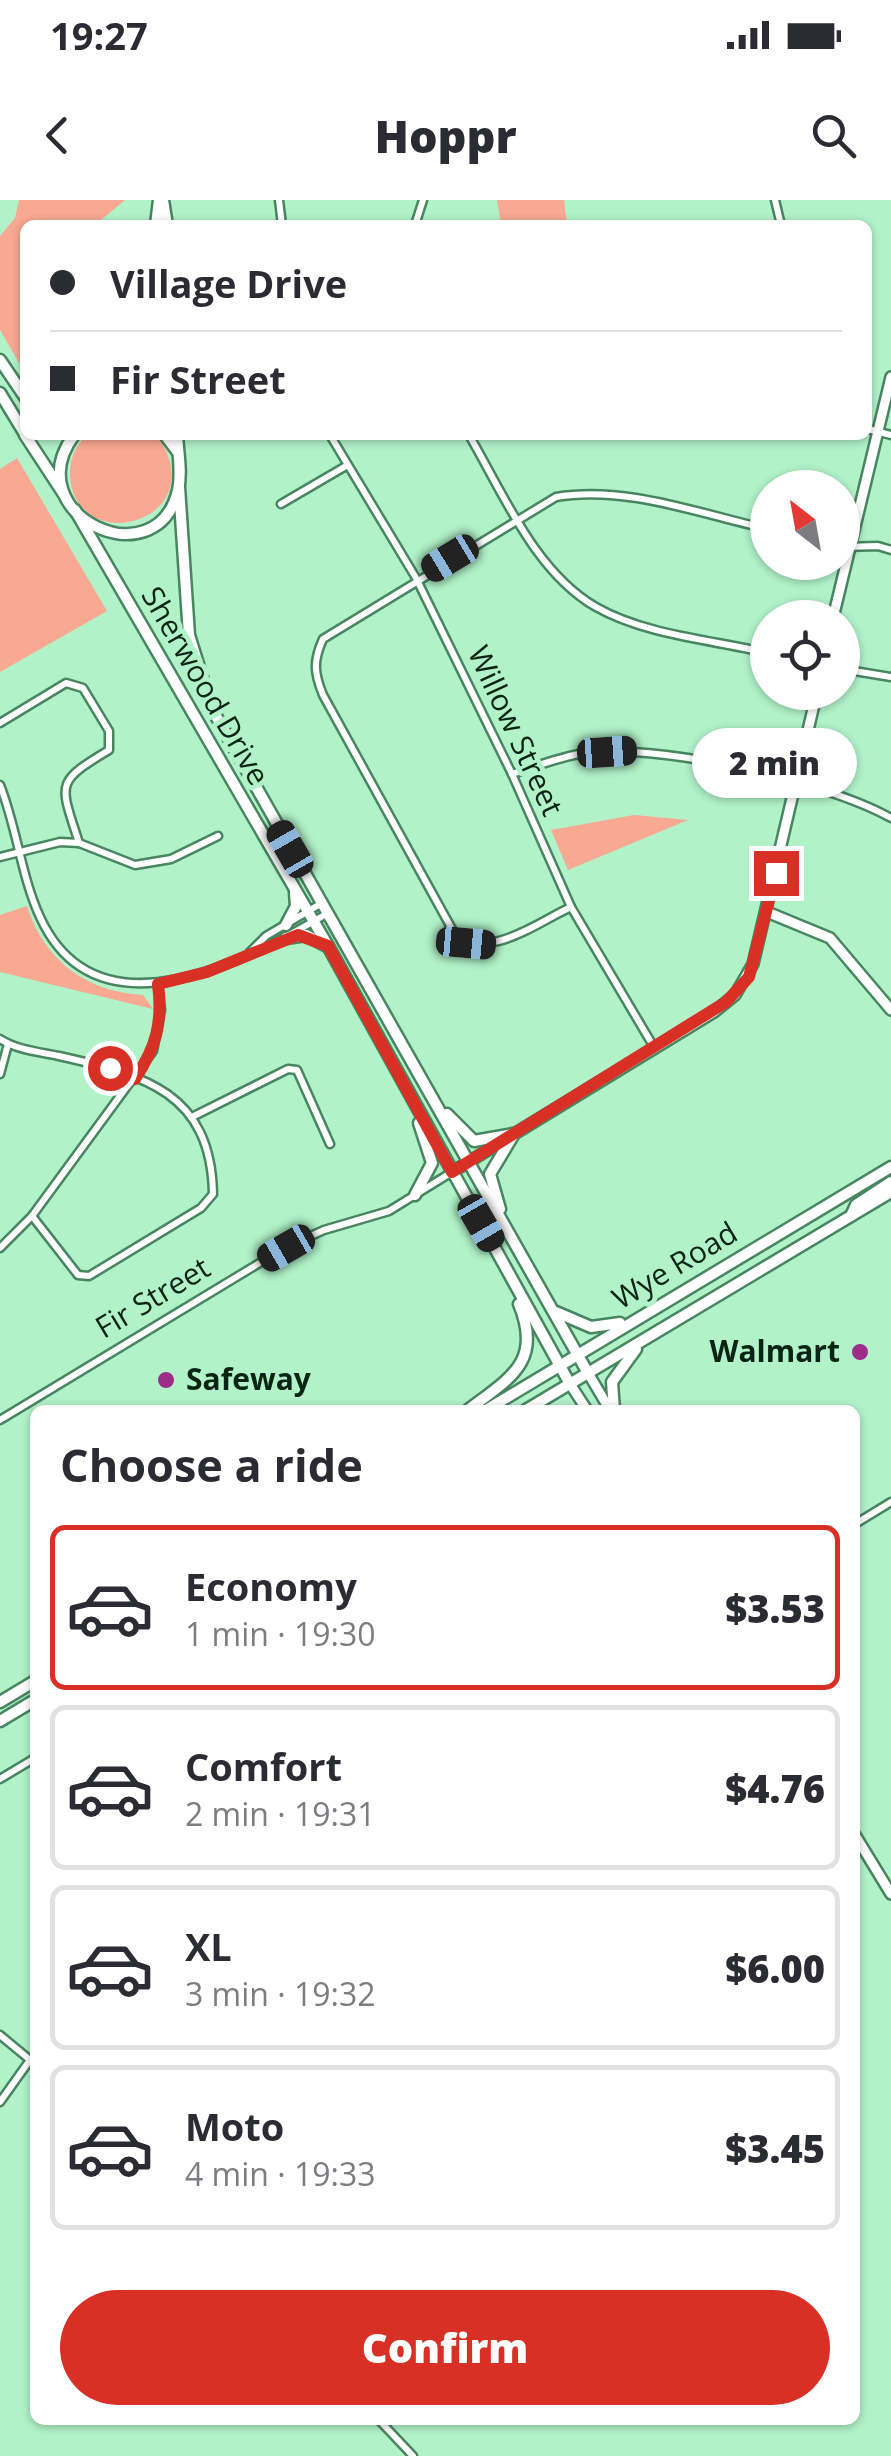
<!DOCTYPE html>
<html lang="en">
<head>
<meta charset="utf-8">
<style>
  :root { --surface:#fff; --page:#f7f7f7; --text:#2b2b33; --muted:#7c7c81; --line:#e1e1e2; --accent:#d93025 }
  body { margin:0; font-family:"Open Sans",sans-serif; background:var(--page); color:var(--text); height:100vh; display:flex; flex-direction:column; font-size:38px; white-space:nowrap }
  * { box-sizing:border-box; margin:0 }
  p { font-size:32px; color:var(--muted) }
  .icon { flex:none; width:55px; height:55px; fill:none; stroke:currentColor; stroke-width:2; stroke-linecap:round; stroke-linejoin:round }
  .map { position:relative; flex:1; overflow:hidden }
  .details { position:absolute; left:30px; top:1205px; width:830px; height:1020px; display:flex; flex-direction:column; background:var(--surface); border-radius:15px; box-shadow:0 2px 8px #0004 }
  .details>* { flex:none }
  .hud { position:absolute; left:20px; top:20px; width:852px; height:220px; border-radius:15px; box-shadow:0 2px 8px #0004; display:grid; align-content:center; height:220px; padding:0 30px; background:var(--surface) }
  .needle { width:65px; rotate:329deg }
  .buttons { position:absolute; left:750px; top:270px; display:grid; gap:20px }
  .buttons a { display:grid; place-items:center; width:110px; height:110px; border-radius:50%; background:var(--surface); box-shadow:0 2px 8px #0004; font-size:50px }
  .end { position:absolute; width:45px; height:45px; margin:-22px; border:12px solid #d93025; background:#fff; box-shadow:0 0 0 5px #fff }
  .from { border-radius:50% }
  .bubble { position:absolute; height:70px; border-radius:35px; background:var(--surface); box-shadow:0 2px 8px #0004; font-size:32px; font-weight:800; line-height:70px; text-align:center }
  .car { position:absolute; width:30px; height:60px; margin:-30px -15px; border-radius:12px; box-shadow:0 0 8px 2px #0007; background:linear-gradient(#222 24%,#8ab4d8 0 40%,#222 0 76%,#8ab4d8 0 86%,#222 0) }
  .hud b { display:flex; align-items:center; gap:35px; height:95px; font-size:38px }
  .hud b+b { border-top:2px solid var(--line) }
  .hud i { width:25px; height:25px; background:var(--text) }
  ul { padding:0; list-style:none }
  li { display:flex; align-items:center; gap:30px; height:165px; margin:0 20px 15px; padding:0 10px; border:5px solid var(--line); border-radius:15px }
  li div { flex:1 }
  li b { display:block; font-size:38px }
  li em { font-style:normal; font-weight:800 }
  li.current { border-color:var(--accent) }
  li>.icon { width:90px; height:90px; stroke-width:1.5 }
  h2 { padding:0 30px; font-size:45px; line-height:120px }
  .button { display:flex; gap:20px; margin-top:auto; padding:20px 30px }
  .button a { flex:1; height:115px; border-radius:60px; background:var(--accent); color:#fff; font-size:40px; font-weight:800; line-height:115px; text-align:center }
  .status { display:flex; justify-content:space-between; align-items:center; height:70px; padding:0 50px; background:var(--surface); direction:ltr }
  .status svg { height:28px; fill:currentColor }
  header { display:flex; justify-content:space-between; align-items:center; height:130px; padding:0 30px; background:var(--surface); font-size:45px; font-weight:800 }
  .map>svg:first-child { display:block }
  .green { fill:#f9a891 }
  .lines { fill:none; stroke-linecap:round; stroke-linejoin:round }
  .minor-casing { stroke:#488661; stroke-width:11 }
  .tertiary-casing { stroke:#488661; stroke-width:14 }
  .secondary-casing { stroke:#488661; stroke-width:15 }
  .minor { stroke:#fff; stroke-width:6 }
  .tertiary { stroke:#fff; stroke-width:9 }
  .secondary { stroke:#fff; stroke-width:10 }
  .route { stroke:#d93025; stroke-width:12 }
  .poi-dot { fill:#9e2d89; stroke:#b1f2c9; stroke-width:4 }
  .labels { text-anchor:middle; stroke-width:10; stroke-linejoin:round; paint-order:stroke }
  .street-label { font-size:30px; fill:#092314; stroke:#b1f2c9 }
  .poi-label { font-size:30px; font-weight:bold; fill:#092314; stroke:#b1f2c9; text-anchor:end }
</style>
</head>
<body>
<div class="status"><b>19:27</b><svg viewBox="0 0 49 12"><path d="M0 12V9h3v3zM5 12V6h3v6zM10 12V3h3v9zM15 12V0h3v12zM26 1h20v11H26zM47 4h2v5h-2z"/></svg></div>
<header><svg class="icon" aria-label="back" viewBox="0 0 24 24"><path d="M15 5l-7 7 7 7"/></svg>Hoppr<svg class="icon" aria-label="search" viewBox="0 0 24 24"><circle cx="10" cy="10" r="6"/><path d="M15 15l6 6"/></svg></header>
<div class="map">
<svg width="891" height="2256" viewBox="0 0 891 2256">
  <rect width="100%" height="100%" fill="#b1f2c9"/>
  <g class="green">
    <polygon points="19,0 125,0 95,25 25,25 25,173 0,130 0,36 15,18"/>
    <polygon points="497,0 564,0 567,25 501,25"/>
    <path d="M87,235L159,238C213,322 77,359 70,277C69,260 75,246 87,235Z"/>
    <polygon points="17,258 107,411 0,472 0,269"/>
    <polygon points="634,615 688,620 568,670 551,630"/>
    <path d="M27,706C44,760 86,792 143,795L153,809L0,772V715Z"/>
  </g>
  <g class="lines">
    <defs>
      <g id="minor">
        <polyline points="279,0 282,25"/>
        <polyline points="775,0 781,25"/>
        <polyline points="415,25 423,0"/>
        <polyline points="868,229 891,235"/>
        <polyline points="330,235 416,378 512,574 571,707 655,849"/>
        <path d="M469,235C503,293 535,372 596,407C645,435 713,440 768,453"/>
        <polyline points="281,304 346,266"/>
        <polyline points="842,347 878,346 891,350"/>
        <polyline points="842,469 891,477"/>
        <path d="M0,523L66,483L83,488L109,531V550C54,583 60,583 79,643"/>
        <path d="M512,574C534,567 557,558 579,554C653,541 825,581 891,618"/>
        <path d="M0,585C17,628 21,676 40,717C97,842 248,760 328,713"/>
        <polyline points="0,657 60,642 79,643 135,665 171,659 218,636"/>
        <path d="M571,707C536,723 486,763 453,731L323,495C314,473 313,461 323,439L556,297C626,285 700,314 768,329"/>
        <polyline points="250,752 266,736 322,703"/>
        <path d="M0,839C17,850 40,852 59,856C144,875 211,892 213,994L201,1008L89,1076L78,1075L32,1016"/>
        <polyline points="0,874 8,844"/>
        <polyline points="192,917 288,869 297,870 330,944"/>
        <polyline points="0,1048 32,1016 153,851 161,810 158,785"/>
        <polyline points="0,1220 286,1047 324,1030 389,1011 452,972"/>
        <polyline points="855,1324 891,1302"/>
        <polyline points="0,1579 35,1558"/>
        <polyline points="0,1835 35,1864"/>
        <polyline points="0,1902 30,1860"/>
        <polyline points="379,2220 413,2256"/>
      </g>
      <g id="tertiary">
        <polyline points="833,418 891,177"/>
        <polyline points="767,712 830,738 891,810"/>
        <polyline points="452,972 714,812 735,795 753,764 817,492"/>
        <polyline points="588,1173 610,1210"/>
        <polyline points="570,1184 587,1210"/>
        <polyline points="855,1635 891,1694"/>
      </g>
      <g id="secondary">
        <polyline points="163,0 167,25"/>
        <polyline points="156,25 159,0"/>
        <polyline points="0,160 25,197"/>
        <polyline points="0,193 25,234"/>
        <polyline points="25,235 63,293"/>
        <path d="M74,235C15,315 157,381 178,290C182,273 178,253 177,235"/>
        <polyline points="165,235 177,251"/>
        <polyline points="179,287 189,435 212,509 588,1173"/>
        <polyline points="75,310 328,746 570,1184"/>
        <polyline points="286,725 296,706 295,693"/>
        <polyline points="286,738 306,735 327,746"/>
        <polyline points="447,914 474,941 513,934"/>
        <polyline points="415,995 432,963 419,923"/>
        <polyline points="500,1009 490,974 514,934"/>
        <polyline points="851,1016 856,1005 891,982"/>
        <polyline points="556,1112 591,1127 620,1123"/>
        <path d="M468,1210C510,1178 543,1162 519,1104"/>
        <polyline points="486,1210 891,967"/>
        <polyline points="526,1210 891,992"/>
        <polyline points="614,1210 612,1182 636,1149"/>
        <polyline points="0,1502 35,1481"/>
        <polyline points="0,1521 35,1500"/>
      </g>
    </defs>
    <use href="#minor" class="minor-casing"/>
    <use href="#tertiary" class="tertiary-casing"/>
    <use href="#secondary" class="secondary-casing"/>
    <use href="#minor" class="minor"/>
    <use href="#tertiary" class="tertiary"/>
    <use href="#secondary" class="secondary"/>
  </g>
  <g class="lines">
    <path class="route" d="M110,868L135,879C156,847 163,823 158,784L207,772L298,735L328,746L452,972L726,802L749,777L776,673"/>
  </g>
  <g class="poi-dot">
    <circle cx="860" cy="1152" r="10"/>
    <circle cx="166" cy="1180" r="10"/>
  </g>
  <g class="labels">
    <g class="street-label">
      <text transform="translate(205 486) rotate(60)" y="10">Sherwood Drive</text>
      <text transform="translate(515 531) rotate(65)" y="10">Willow Street</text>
      <text transform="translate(675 1066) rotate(-31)" y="10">Wye Road</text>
      <text transform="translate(153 1098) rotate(-31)" y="10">Fir Street</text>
    </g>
    <g class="poi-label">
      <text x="840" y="1162">Walmart</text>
      <text x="186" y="1190" text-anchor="start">Safeway</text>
    </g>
  </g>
</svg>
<div class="buttons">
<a><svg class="needle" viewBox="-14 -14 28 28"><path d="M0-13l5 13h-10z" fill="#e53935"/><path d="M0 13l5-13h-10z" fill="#7c7c81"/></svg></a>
<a><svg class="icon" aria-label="locate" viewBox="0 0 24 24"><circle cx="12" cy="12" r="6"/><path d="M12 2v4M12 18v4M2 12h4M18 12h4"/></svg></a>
</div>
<i class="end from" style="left:110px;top:868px"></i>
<i class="end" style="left:776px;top:673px"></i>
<div class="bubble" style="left:692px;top:528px;width:165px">2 min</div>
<i class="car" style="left:450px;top:358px;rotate:239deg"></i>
<i class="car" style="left:607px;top:552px;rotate:86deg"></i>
<i class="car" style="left:290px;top:649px;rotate:330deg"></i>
<i class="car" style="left:466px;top:743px;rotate:95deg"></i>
<i class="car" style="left:481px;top:1023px;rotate:150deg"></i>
<i class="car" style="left:286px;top:1048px;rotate:240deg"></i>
<div class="hud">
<b><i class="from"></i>Village Drive</b>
<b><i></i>Fir Street</b>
</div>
<section class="details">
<h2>Choose a ride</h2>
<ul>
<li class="current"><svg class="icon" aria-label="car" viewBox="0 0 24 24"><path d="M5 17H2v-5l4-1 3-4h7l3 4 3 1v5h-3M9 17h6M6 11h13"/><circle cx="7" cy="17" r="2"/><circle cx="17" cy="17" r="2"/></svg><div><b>Economy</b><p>1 min · 19:30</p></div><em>$3.53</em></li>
<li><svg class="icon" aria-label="car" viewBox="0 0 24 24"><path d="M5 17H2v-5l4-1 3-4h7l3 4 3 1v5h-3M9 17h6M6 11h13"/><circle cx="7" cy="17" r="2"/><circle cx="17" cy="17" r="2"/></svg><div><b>Comfort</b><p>2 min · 19:31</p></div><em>$4.76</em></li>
<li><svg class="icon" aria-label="car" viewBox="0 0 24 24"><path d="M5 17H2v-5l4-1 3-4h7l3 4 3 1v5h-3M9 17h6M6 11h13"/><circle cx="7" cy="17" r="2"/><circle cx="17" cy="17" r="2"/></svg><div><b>XL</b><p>3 min · 19:32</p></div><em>$6.00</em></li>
<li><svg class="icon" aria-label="car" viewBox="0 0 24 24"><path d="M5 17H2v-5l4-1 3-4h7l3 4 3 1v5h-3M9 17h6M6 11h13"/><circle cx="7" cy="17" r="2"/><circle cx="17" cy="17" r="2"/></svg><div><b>Moto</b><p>4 min · 19:33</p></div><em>$3.45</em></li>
</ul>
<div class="button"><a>Confirm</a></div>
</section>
</div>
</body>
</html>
